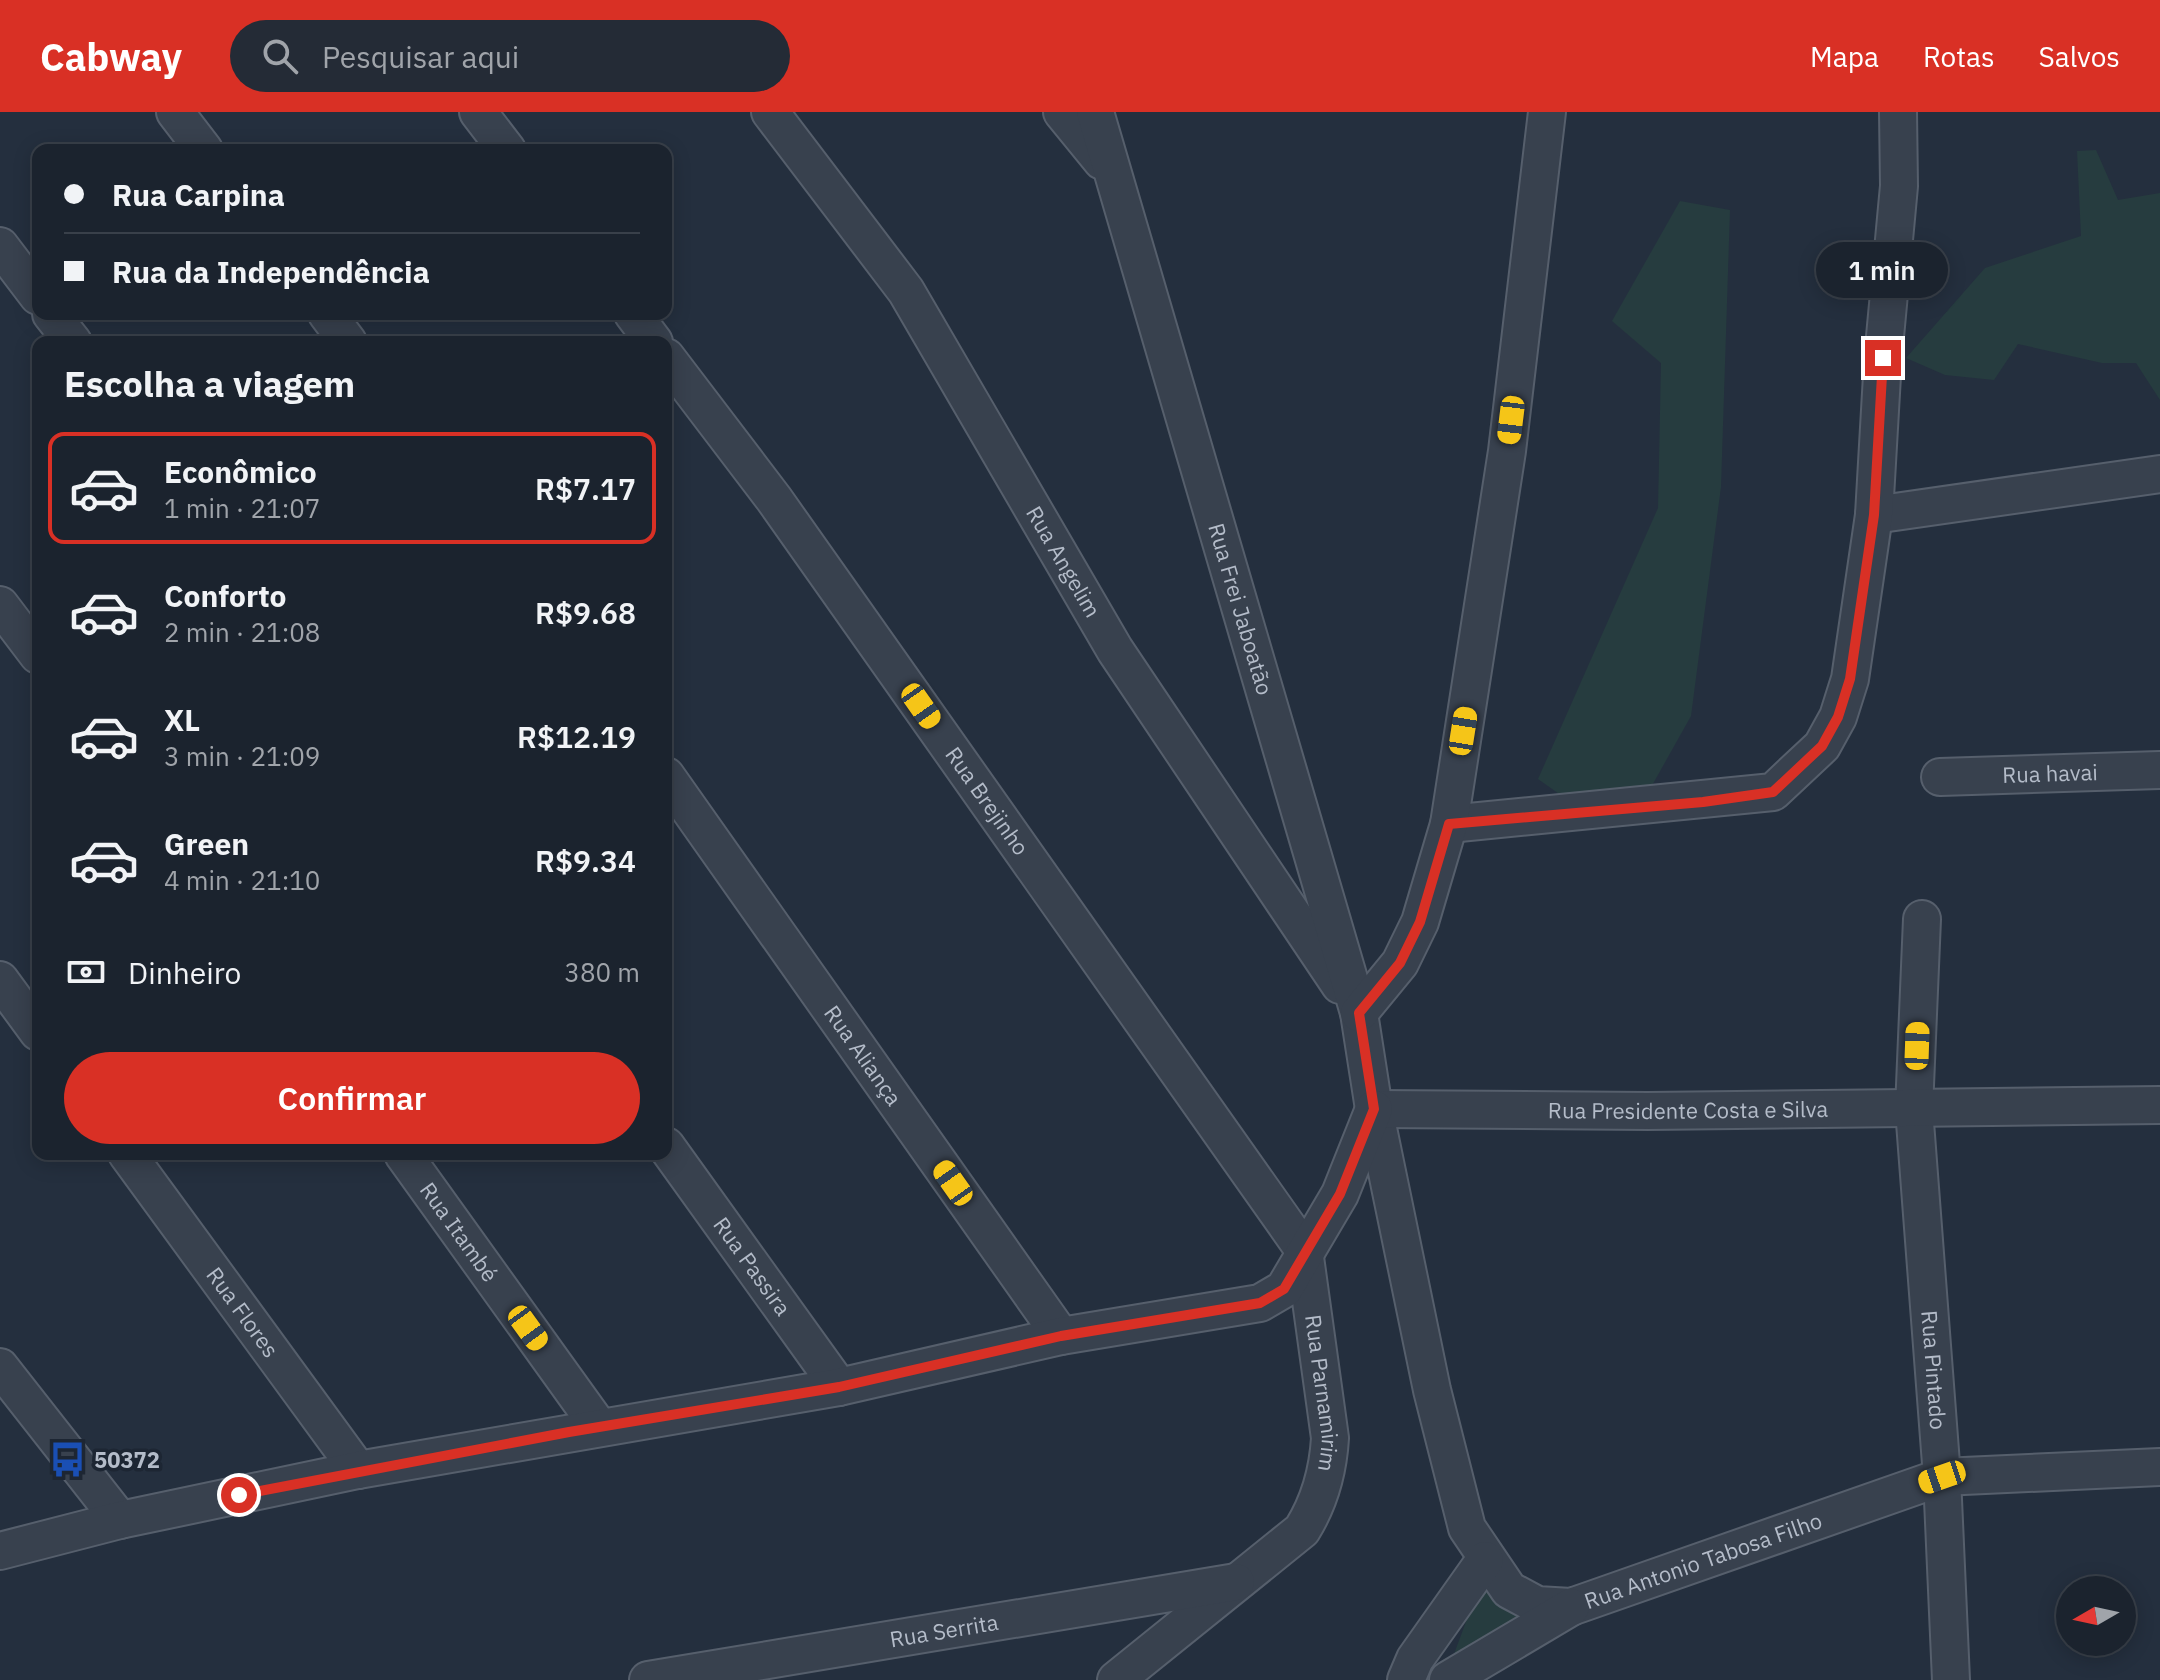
<!DOCTYPE html>
<html lang="pt">
<head>
<meta charset="utf-8">
<style>
  :root { --surface:#1b232e; --page:#242b36; --text:#f1f3f6; --muted:#a0a4aa; --line:#39404a; --accent:#d93025 }
  body { margin:0; font-family:"IBM Plex Sans",sans-serif; background:var(--page); color:var(--text); height:100vh; display:flex; flex-direction:column; font-size:30px; white-space:nowrap }
  * { box-sizing:border-box; margin:0 }
  p { font-size:26px; color:var(--muted) }
  .icon { flex:none; width:44px; height:44px; fill:none; stroke:currentColor; stroke-width:2; stroke-linecap:round; stroke-linejoin:round }
  .map { position:relative; flex:1; overflow:hidden }
  .sheet { position:absolute; left:32px; top:224px; width:640px; height:824px; display:flex; flex-direction:column; background:var(--surface); border-radius:16px; box-shadow:0 4px 20px #0003,0 0 0 2px var(--line) }
  .sheet>* { flex:none }
  .guide { position:absolute; left:32px; top:32px; width:640px; height:176px; border-radius:16px; box-shadow:0 4px 20px #0003,0 0 0 2px var(--line); display:grid; align-content:center; height:176px; padding:0 32px; background:var(--surface) }
  .needle { width:52px; rotate:261deg }
  .buttons { position:absolute; left:2056px; top:1464px; display:grid; gap:16px }
  .buttons a { display:grid; place-items:center; width:80px; height:80px; border-radius:50%; background:var(--surface); box-shadow:0 4px 20px #0003,0 0 0 2px var(--line); font-size:40px }
  .end { position:absolute; width:36px; height:36px; margin:-18px; border:10px solid #d93025; background:#fff; box-shadow:0 0 0 4px #fff }
  .from { border-radius:50% }
  .bubble { position:absolute; height:56px; border-radius:28px; background:var(--surface); box-shadow:0 4px 20px #0003,0 0 0 2px var(--line); font-size:26px; font-weight:600; line-height:56px; text-align:center }
  .car { position:absolute; width:24px; height:48px; margin:-24px -12px; border-radius:10px; box-shadow:0 0 6px 2px #0007; background:linear-gradient(#f5c518 24%,#345 0 40%,#f5c518 0 76%,#345 0 86%,#f5c518 0) }
  .guide b { display:flex; align-items:center; gap:28px; height:76px; font-size:30px }
  .guide b+b { border-top:2px solid var(--line) }
  .guide i { width:20px; height:20px; background:var(--text) }
  ul { padding:0; list-style:none }
  li { display:flex; align-items:center; gap:24px; height:112px; margin:0 16px 12px; padding:0 16px; border:4px solid transparent; border-radius:16px }
  li div { flex:1 }
  li b { display:block; font-size:30px }
  li em { font-style:normal; font-weight:600 }
  li.on { border-color:var(--accent) }
  li>.icon { width:72px; height:72px; stroke-width:1.5 }
  h2 { padding:0 32px; font-size:36px; line-height:96px }
  .pay { display:flex; align-items:center; gap:20px; height:88px; padding:0 32px; font-size:30px }
  .pay p { margin-inline-start:auto }
  .primary-button { display:flex; gap:16px; margin-top:auto; padding:16px 32px }
  .primary-button a { flex:1; height:92px; border-radius:48px; background:var(--accent); color:#fff; font-size:32px; font-weight:600; line-height:92px; text-align:center }
  header { display:flex; align-items:center; gap:48px; box-sizing:border-box; height:112px; padding:0 40px; background:var(--accent); color:#fff }
  header strong { font-size:38px }
  nav { display:flex; gap:44px; margin-inline-start:auto; font-size:28px }
  .search { width:560px; height:72px; background:var(--page); display:flex; align-items:center; gap:20px; box-sizing:border-box; padding:0 28px; border-radius:44px; color:var(--muted); font-size:30px }
  .map>svg:first-child { display:block }
  .green { fill:#263c3f }
  .lines { fill:none; stroke-linecap:round; stroke-linejoin:round }
  .street-casing { stroke:#565f6c; stroke-width:40 }
  .street { stroke:#38414e; stroke-width:36 }
  .route { stroke:#d93025; stroke-width:10 }
  .labels { text-anchor:middle; stroke-width:7; stroke-linejoin:round; paint-order:stroke }
  .street-label { font-size:22px; fill:#b4bcc9; stroke:#1d2633 }
  .poi-label { font-size:22px; font-weight:bold; fill:#b4bcc9; stroke:#1d2633; text-anchor:start }
</style>
</head>
<body>
<header>
<strong>Cabway</strong>
<div class="search"><svg class="icon" aria-label="search" viewBox="0 0 24 24"><circle cx="10" cy="10" r="6"/><path d="M15 15l6 6"/></svg>Pesquisar aqui</div>
<nav><a>Mapa</a><a>Rotas</a><a>Salvos</a></nav>
</header>
<div class="map">
<svg width="2160" height="1568" viewBox="0 0 2160 1568">
  <rect width="100%" height="100%" fill="#242f3e"/>
  <g class="green">
    <polygon points="2096,38 2118,88 2160,81 2160,288 2136,251 2102,251 2018,232 1994,268 1945,263 1906,246 1985,156 2081,124 2077,39"/>
    <polygon points="1680,89 1730,98 1721,375 1691,604 1645,686 1572,691 1538,667 1658,396 1661,251 1612,209"/>
    <polygon points="1486,1456 1510,1497 1530,1512 1451,1550"/>
  </g>
  <g class="lines">
    <defs>
      <g id="street">
        <polyline points="175,0 204,38"/>
        <polyline points="478,0 507,38"/>
        <path id="s1" d="M770,0L906,179L1115,538L1340,873"/>
        <polyline points="1062,0 1102,49"/>
        <path id="s2" d="M1095,0L1359,901L1374,997L1432,1278L1467,1416L1509,1478L1537,1493L1571,1495L1942,1365L2160,1355"/>
        <polyline points="0,134 38,184"/>
        <polyline points="51,202 73,230"/>
        <polyline points="327,202 348,230"/>
        <polyline points="633,202 654,230"/>
        <path id="s3" d="M666,245L774,387L1304,1138L1330,1326C1328,1360 1320,1389 1302,1418L1116,1568"/>
        <polyline points="1874,403 2160,362"/>
        <polyline points="0,493 38,543"/>
        <path id="s4" d="M666,664L1061,1224"/>
        <path id="s5" d="M1940,665L2160,658"/>
        <polyline points="1449,712 1773,680 1822,634 1838,605 1850,567 1874,403 1883,246 1899,74 1898,0"/>
        <path id="s6" d="M1922,807L1914,997L1942,1365L1951,1568"/>
        <polyline points="0,868 38,920"/>
        <polyline points="1359,901 1400,851 1420,810 1449,712 1507,339 1547,0"/>
        <path id="s7" d="M1374,997L1648,999L2160,993"/>
        <path id="s8" d="M666,1034L839,1275"/>
        <path id="s9" d="M127,1042L358,1358"/>
        <path id="s10" d="M403,1042L599,1315"/>
        <polyline points="0,1255 120,1408"/>
        <polyline points="0,1439 120,1408 358,1358 839,1275 1061,1224 1260,1191 1284,1177 1340,1082 1374,997"/>
        <path id="s11" d="M648,1568L1236,1470"/>
        <polyline points="1406,1568 1415,1547 1485,1448"/>
        <polyline points="1448,1568 1571,1495"/>
      </g>
    </defs>
    <use href="#street" class="street-casing"/>
    <use href="#street" class="street"/>
  </g>
  <g class="lines">
    <polyline class="route" points="239,1383 569,1320 839,1275 1061,1224 1260,1191 1284,1177 1340,1082 1374,997 1359,901 1400,851 1420,810 1449,712 1703,690 1773,680 1822,634 1838,605 1850,567 1874,403 1883,246"/>
  </g>
  <defs>
    <symbol id="bus-bare" viewBox="-9 -9 18 18"><path d="M-5-6H5V4H4V6H2V4H-2V6H-4V4H-5ZM-3.5-4V0h7V-4ZM-3.5 1.2v1.5H-2V1.2ZM2 1.2v1.5H3.5V1.2Z" fill="#1a4fb4" stroke="#1d2633" stroke-width="2.5" paint-order="stroke"/></symbol>
  </defs>
  <g fill-rule="evenodd">
    <use href="#bus-bare" x="42" y="1322" width="51" height="51"/>
  </g>
  <g class="labels">
    <g class="street-label">
      <text dy="8" stroke="none"><textPath href="#s1" startOffset="538">Rua Angelim</textPath></text>
      <text dy="8" stroke="none"><textPath href="#s2" startOffset="518">Rua Frei Jaboatão</textPath></text>
      <text dy="8" stroke="none"><textPath href="#s5" startOffset="110">Rua havai</textPath></text>
      <text dy="8" stroke="none"><textPath href="#s3" startOffset="548">Rua Brejinho</textPath></text>
      <text dy="8" stroke="none"><textPath href="#s4" startOffset="342">Rua Aliança</textPath></text>
      <text dy="8" stroke="none"><textPath href="#s7" startOffset="314">Rua Presidente Costa e Silva</textPath></text>
      <text dy="8" stroke="none"><textPath href="#s10" startOffset="96">Rua Itambé</textPath></text>
      <text dy="8" stroke="none"><textPath href="#s8" startOffset="148">Rua Passira</textPath></text>
      <text dy="8" stroke="none"><textPath href="#s9" startOffset="196">Rua Flores</textPath></text>
      <text dy="8" stroke="none"><textPath href="#s6" startOffset="452">Rua Pintado</textPath></text>
      <text dy="8" stroke="none"><textPath href="#s3" startOffset="1242">Rua Parnamirim</textPath></text>
      <text dy="8" stroke="none"><textPath href="#s2" startOffset="1746">Rua Antonio Tabosa Filho</textPath></text>
      <text dy="8" stroke="none"><textPath href="#s11" startOffset="300">Rua Serrita</textPath></text>
    </g>
    <g class="poi-label">
      <text x="94" y="1356">50372</text>
    </g>
  </g>
</svg>
<div class="buttons">
<a><svg class="needle" viewBox="-14 -14 28 28"><path d="M0-13l5 13h-10z" fill="#e53935"/><path d="M0 13l5-13h-10z" fill="#a0a4aa"/></svg></a>
</div>
<i class="end from" style="left:239px;top:1383px"></i>
<i class="end" style="left:1883px;top:246px"></i>
<div class="bubble" style="left:1816px;top:130px;width:132px">1 min</div>
<i class="car" style="left:1511px;top:308px;rotate:187deg"></i>
<i class="car" style="left:921px;top:594px;rotate:145deg"></i>
<i class="car" style="left:1463px;top:619px;rotate:9deg"></i>
<i class="car" style="left:1917px;top:934px;rotate:2deg"></i>
<i class="car" style="left:953px;top:1071px;rotate:325deg"></i>
<i class="car" style="left:528px;top:1216px;rotate:144deg"></i>
<i class="car" style="left:1942px;top:1365px;rotate:251deg"></i>
<div class="guide">
<b><i class="from"></i>Rua Carpina</b>
<b><i></i>Rua da Independência</b>
</div>
<section class="sheet">
<h2>Escolha a viagem</h2>
<ul>
<li class="on"><svg class="icon" aria-label="car" viewBox="0 0 24 24"><path d="M5 17H2v-5l4-1 3-4h7l3 4 3 1v5h-3M9 17h6M6 11h13"/><circle cx="7" cy="17" r="2"/><circle cx="17" cy="17" r="2"/></svg><div><b>Econômico</b><p>1 min · 21:07</p></div><em>R$7.17</em></li>
<li><svg class="icon" aria-label="car" viewBox="0 0 24 24"><path d="M5 17H2v-5l4-1 3-4h7l3 4 3 1v5h-3M9 17h6M6 11h13"/><circle cx="7" cy="17" r="2"/><circle cx="17" cy="17" r="2"/></svg><div><b>Conforto</b><p>2 min · 21:08</p></div><em>R$9.68</em></li>
<li><svg class="icon" aria-label="car" viewBox="0 0 24 24"><path d="M5 17H2v-5l4-1 3-4h7l3 4 3 1v5h-3M9 17h6M6 11h13"/><circle cx="7" cy="17" r="2"/><circle cx="17" cy="17" r="2"/></svg><div><b>XL</b><p>3 min · 21:09</p></div><em>R$12.19</em></li>
<li><svg class="icon" aria-label="car" viewBox="0 0 24 24"><path d="M5 17H2v-5l4-1 3-4h7l3 4 3 1v5h-3M9 17h6M6 11h13"/><circle cx="7" cy="17" r="2"/><circle cx="17" cy="17" r="2"/></svg><div><b>Green</b><p>4 min · 21:10</p></div><em>R$9.34</em></li>
</ul>
<div class="pay"><svg class="icon" aria-label="cash" viewBox="0 0 24 24"><path d="M3 7h18v10H3z"/><circle cx="12" cy="12" r="2"/></svg>Dinheiro<p>380 m</p></div>
<div class="primary-button"><a>Confirmar</a></div>
</section>
</div>
</body>
</html>
